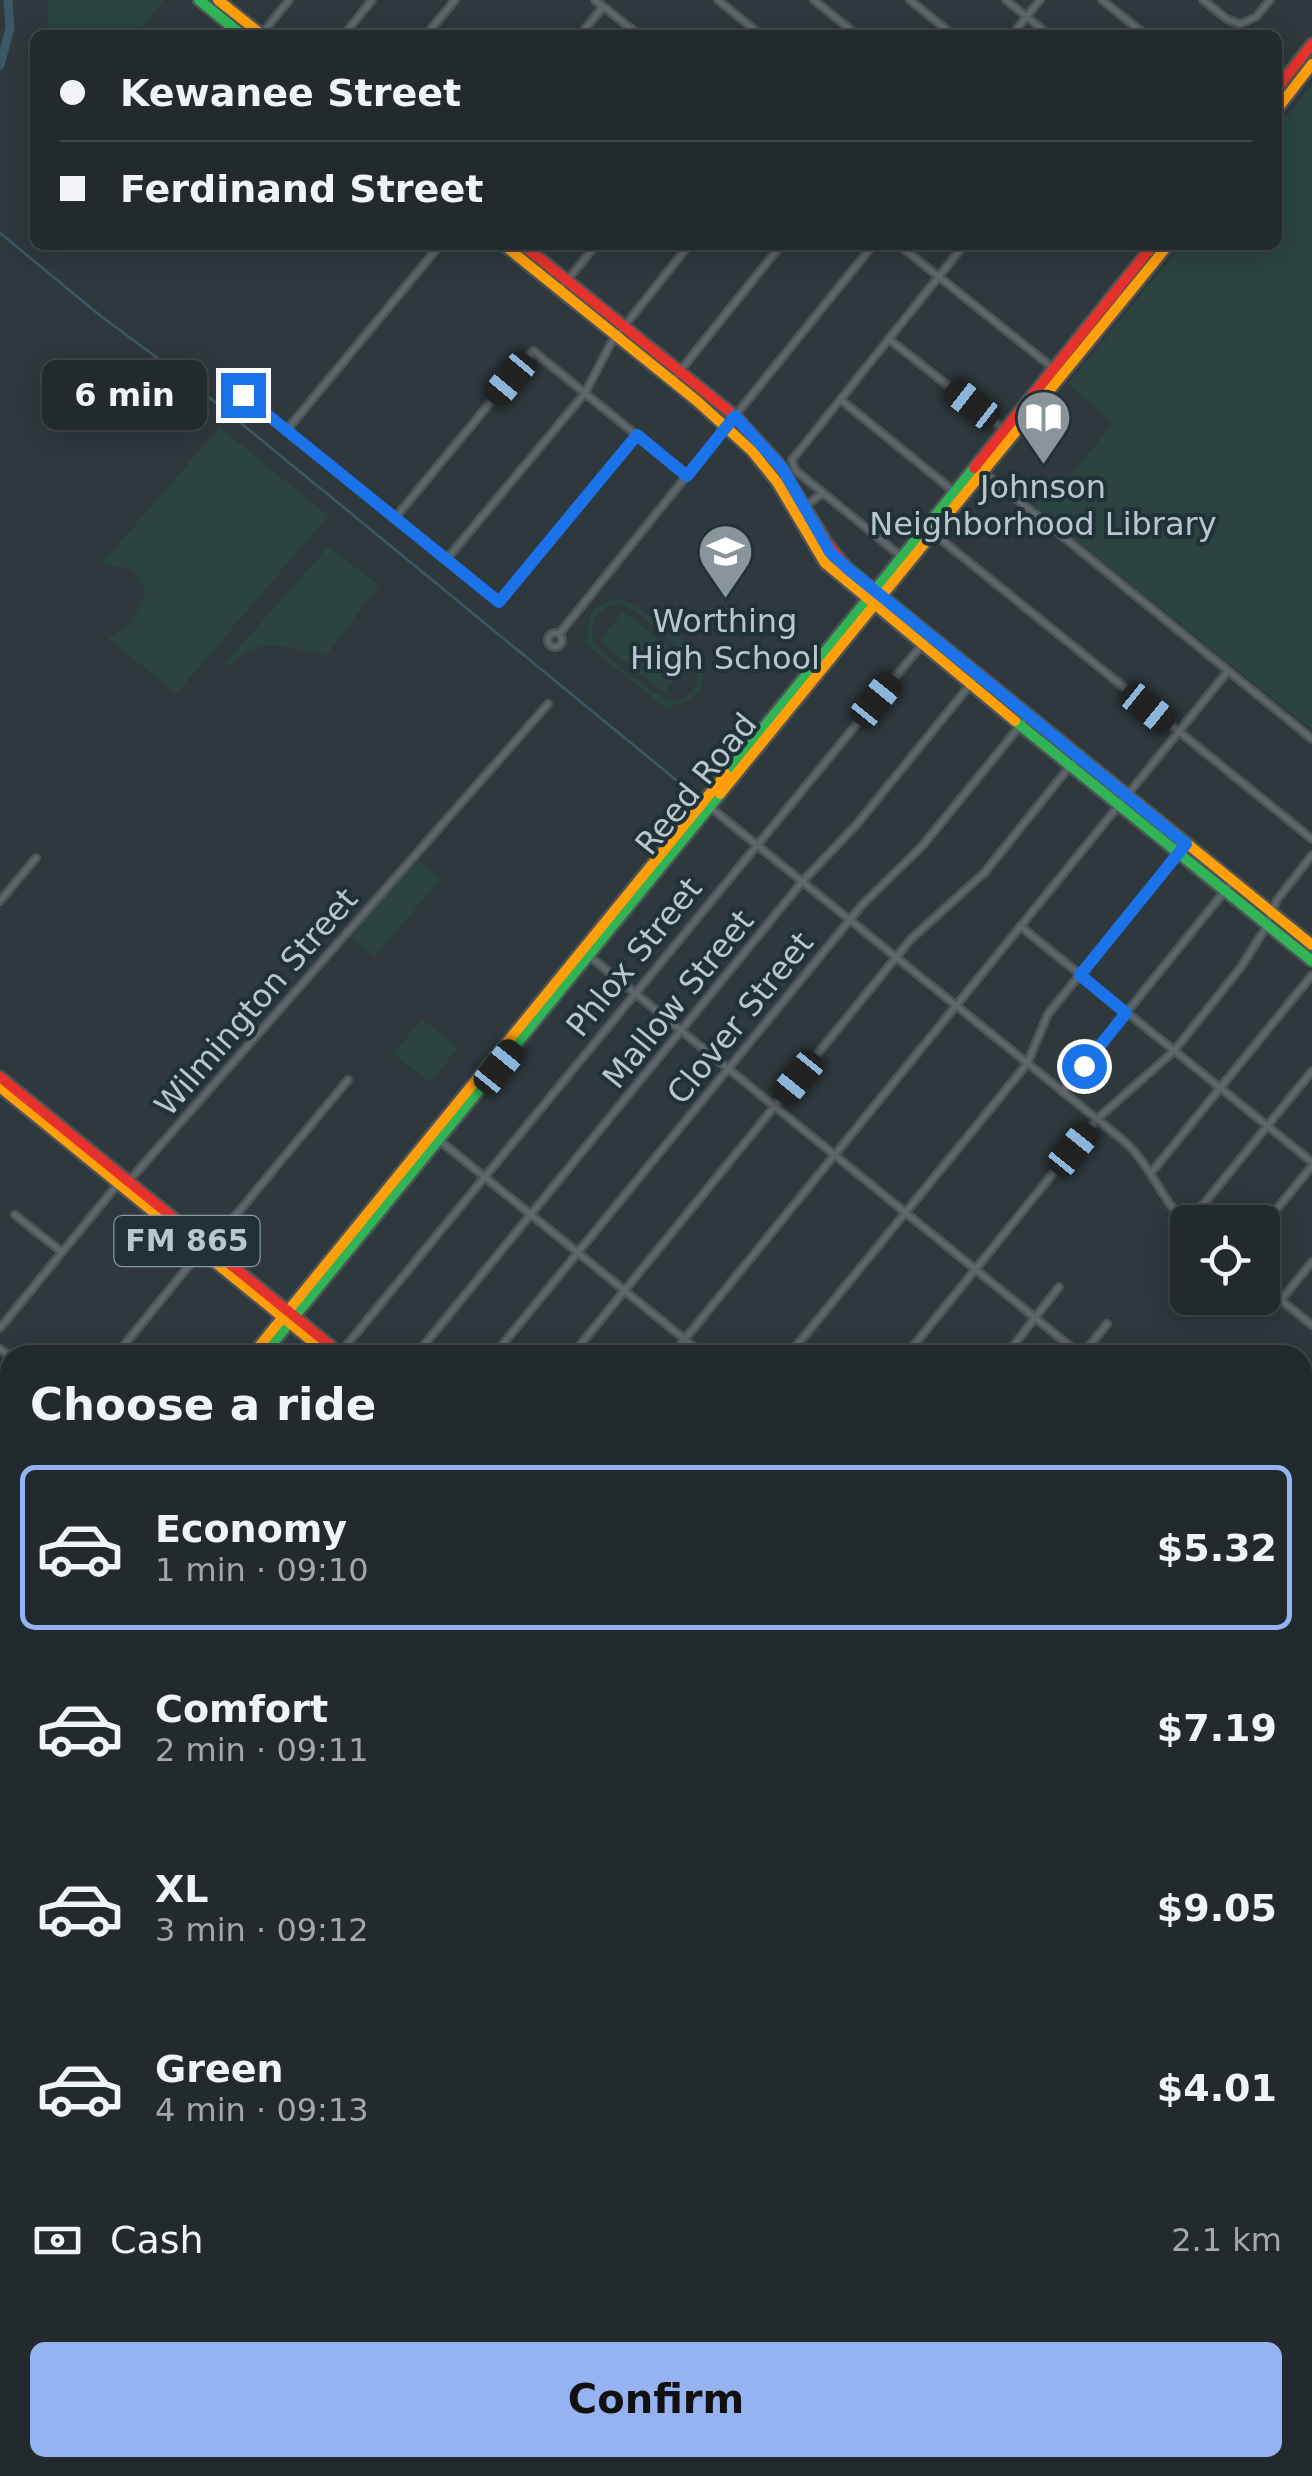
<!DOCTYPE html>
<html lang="en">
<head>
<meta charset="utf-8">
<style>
  :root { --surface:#222a2e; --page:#2e363a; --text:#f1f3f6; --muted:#a2a7aa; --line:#3f464a; --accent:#95b2f1 }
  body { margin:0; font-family:"DejaVu Sans",sans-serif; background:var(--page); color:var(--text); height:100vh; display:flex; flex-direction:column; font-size:38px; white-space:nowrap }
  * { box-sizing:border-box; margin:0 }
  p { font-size:32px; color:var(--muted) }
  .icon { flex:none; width:55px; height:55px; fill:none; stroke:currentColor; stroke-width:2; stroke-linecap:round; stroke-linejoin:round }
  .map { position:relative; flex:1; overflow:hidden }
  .details { position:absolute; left:0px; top:1345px; width:1312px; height:1132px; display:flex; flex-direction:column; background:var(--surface); border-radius:30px 30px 0 0; box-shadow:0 5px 25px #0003,0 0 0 2px var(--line) }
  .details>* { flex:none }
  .top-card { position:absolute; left:30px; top:30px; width:1252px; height:220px; border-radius:15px; box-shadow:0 5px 25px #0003,0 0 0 2px var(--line); display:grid; align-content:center; height:220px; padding:0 30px; background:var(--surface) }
  .buttons { position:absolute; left:1170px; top:1205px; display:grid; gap:20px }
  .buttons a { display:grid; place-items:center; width:110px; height:110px; border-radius:15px; background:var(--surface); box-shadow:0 5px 25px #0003,0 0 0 2px var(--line); font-size:50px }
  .end { position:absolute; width:45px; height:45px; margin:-22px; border:12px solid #1a73e8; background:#fff; box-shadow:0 0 0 5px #fff }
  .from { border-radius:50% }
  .bubble { position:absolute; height:70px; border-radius:15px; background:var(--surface); box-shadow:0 5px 25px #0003,0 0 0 2px var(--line); font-size:32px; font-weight:700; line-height:70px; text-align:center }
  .car { position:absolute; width:30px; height:60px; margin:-30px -15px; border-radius:12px; box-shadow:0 0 8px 2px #0007; background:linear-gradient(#222 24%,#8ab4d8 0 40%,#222 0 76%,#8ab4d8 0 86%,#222 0) }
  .top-card b { display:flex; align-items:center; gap:35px; height:95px; font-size:38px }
  .top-card b+b { border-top:2px solid var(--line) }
  .top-card i { width:25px; height:25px; background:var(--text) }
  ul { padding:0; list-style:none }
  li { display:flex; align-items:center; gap:30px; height:165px; margin:0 20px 15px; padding:0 10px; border:5px solid transparent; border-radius:15px }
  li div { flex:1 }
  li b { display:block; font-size:38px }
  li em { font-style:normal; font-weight:700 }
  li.current { border-color:var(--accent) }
  li>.icon { width:90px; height:90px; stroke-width:1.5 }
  h2 { padding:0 30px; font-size:45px; line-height:120px }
  .pay { display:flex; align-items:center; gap:25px; height:110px; padding:0 30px; font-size:38px }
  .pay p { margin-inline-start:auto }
  .primary-button { display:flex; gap:20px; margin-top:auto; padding:20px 30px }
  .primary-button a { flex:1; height:115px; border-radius:15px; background:var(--accent); color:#111; font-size:40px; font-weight:700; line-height:115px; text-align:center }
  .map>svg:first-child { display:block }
  .green { fill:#2b4440; fill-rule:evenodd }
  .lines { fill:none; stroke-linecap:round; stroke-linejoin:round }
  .stream { stroke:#3c5866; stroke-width:2.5 }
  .river { stroke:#3c5866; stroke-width:9 }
  .street-casing { stroke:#4d5457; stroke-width:10 }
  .fast-casing { stroke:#4d5457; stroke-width:15 }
  .slow-casing { stroke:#4d5457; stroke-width:15 }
  .jam-casing { stroke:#4d5457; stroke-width:15 }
  .street { stroke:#5e666b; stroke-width:5 }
  .fast { stroke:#30b455; stroke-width:10 }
  .slow { stroke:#ff9f0a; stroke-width:10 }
  .jam { stroke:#e5322d; stroke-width:10 }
  .route { stroke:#1a73e8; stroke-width:12 }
  .labels { text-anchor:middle; stroke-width:8; stroke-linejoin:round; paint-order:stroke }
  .shield { fill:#213138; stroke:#8c99a0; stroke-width:2.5 }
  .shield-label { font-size:30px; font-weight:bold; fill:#bac6cd }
  .poi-label { font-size:32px; fill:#bac6cd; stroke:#213138 }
  .street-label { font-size:32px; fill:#bac6cd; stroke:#213138 }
</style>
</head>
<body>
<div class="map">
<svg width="1312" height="2476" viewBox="0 0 1312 2476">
  <rect width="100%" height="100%" fill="#2e383d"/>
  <g class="green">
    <polygon points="48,0 164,0 135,35 47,35"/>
    <polygon points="1312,84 1312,730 1034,506 1057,477 1065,483 1113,423 1068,384 1181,245 1278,245 1278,126"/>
    <polygon points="220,427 328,516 176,694 108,638 130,625 146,593 133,569 101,564"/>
    <path d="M328,547L379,585L326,656C289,647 258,633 230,667L226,662Z"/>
    <path d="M619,599C637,603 691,643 700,660C705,669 704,681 699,690C691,703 677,703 667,709L585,643L588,639C584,617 596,601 619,599ZM618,604L634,610L692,658L698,679C694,690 688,698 676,700C661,702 606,659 597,645C584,626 598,607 618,604Z"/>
    <polygon points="623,611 688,663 664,693 600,641"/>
    <polygon points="415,858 441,879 374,957 348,935"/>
    <polygon points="422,1019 458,1048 430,1082 393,1054"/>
  </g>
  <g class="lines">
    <polyline class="stream" points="0,233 102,317 198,388 692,793"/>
    <polyline class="river" points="0,65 10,28 8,0"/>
    <defs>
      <g id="street">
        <polyline points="595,0 639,35"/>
        <polyline points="718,0 761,35"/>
        <polyline points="814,0 857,35"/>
        <polyline points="910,0 953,35"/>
        <polyline points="1006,0 1049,35"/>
        <polyline points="1102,0 1146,35"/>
        <polyline points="1203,0 1227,19 1240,24 1256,17 1270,0"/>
        <polyline points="261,35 289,0"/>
        <polyline points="344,35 372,0"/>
        <polyline points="426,35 455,0"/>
        <polyline points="580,35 603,7"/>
        <polyline points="1012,35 1040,0"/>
        <polyline points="899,245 1063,376"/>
        <polyline points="560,289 596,245"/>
        <polyline points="890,340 1003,429"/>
        <polyline points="672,381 781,245"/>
        <polyline points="243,395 499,602 637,435"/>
        <polyline points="841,400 957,494"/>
        <polyline points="286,431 440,245"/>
        <polyline points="981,470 1312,739"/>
        <polyline points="805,506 823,493"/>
        <polyline points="394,519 533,351 687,476"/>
        <polyline points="933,533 1312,839"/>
        <polyline points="902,557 795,470 792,460 964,245"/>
        <polyline points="446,560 585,393 611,343 689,245"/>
        <circle cx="555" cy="640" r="7"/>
        <polyline points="559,634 873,245"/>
        <path d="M711,808L1124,1141C1151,1165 1161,1200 1188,1225"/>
        <polyline points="0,901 36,858"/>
        <polyline points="1020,926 1312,1162"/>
        <polyline points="588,955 1081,1355"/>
        <polyline points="1062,1092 1233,881"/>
        <polyline points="439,1140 704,1355"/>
        <polyline points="1151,1173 1312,975"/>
        <polyline points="128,1182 548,704"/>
        <polyline points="15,1215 62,1252"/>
        <polyline points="1189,1222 1312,1071"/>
        <polyline points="1262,1227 1312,1166"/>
        <polyline points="1262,1285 1312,1325"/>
        <polyline points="1281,1300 1312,1262"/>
        <polyline points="0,1328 117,1185"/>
        <polyline points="0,1349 10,1356"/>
        <polyline points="341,1352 929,636"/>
        <polyline points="116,1355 213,1236 231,1221 348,1080"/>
        <polyline points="416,1355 802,882 857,824 978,675"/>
        <polyline points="494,1355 862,905 923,845 1028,716"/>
        <polyline points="572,1355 911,939 985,872 1078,756"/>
        <polyline points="672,1355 1228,671"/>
        <polyline points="789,1355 1027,1064 1048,1014 1186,843"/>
        <polyline points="906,1355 1097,1119 1174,1051 1241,967 1263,932 1277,900 1312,855"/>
        <polyline points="1006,1355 1059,1287"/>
        <polyline points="1082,1355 1107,1324"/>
        <polyline points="0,1498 10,1485"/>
        <polyline points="1302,1533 1312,1541"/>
        <polyline points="1302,1638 1312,1632"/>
        <polyline points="1302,1706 1312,1700"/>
        <polyline points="1302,1781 1312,1776"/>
        <polyline points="0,1842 10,1829"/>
        <polyline points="1302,1855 1312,1849"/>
        <polyline points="1302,1927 1312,1921"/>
        <polyline points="1302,2001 1312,2018"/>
        <polyline points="0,2011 10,1999"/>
        <polyline points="1302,2073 1312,2067"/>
        <polyline points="0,2142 10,2150"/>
        <polyline points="0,2180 10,2167"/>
        <polyline points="1302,2216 1312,2210"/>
        <polyline points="1302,2290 1312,2284"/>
        <polyline points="0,2322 10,2310"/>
        <polyline points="1302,2367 1312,2361"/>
        <polyline points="1302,2373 1312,2389"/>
        <polyline points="0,2391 10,2399"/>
        <polyline points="1302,2415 1312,2409"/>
        <polyline points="93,2468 104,2476"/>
        <polyline points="411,2468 416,2476"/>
        <polyline points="830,2468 835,2476"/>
        <polyline points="912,2468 917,2476"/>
        <polyline points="1181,2468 1186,2476"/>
        <polyline points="302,2476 315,2468"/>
        <polyline points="428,2476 442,2468"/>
        <polyline points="553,2476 567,2468"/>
        <polyline points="701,2476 714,2468"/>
        <polyline points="951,2476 965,2468"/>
        <polyline points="1076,2476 1090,2468"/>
        <polyline points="1203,2476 1217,2468"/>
      </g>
      <g id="fast">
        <polyline points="199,0 242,35"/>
        <polyline points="1015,721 1312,961"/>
        <polyline points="726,774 974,468"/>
        <polyline points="263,1355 720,794"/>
        <polyline points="0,1663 10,1650"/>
        <polyline points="1302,2132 1312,2140"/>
      </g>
      <g id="slow">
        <polyline points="218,0 262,35"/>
        <polyline points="1278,108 1312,64"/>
        <polyline points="504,245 697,401 752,451 777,482 825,563 1015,721"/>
        <polyline points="957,657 1312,945"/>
        <polyline points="720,794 1168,245"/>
        <polyline points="0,1087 329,1355"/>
        <polyline points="252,1355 726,774"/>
        <polyline points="1302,1575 1312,1564"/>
        <polyline points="1302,2143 1312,2150"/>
        <polyline points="164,2476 171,2468"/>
        <polyline points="189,2476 196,2468"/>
      </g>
      <g id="jam">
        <polyline points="1278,87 1312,44"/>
        <polyline points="523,245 735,416 777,462 828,545 847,568 957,657"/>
        <polyline points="974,468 1153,245"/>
        <polyline points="0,1077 342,1355"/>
        <polyline points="1302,1557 1312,1545"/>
        <polyline points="0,1678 10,1666"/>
        <polyline points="0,1707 10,1715"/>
        <polyline points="689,2468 694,2476"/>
      </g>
    </defs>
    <use href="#street" class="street-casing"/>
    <use href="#fast" class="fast-casing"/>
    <use href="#slow" class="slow-casing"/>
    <use href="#jam" class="jam-casing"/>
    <use href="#street" class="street"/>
    <use href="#fast" class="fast"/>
    <use href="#slow" class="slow"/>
    <use href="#jam" class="jam"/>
  </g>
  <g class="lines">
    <polyline class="route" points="243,395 499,602 637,435 687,476 735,416 782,468 830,552 847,568 1186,844 1080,975 1126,1013 1084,1066"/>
  </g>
  <defs>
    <symbol id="library-pin" viewBox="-11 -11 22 30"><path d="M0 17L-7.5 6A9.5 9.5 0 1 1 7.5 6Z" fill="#89949b" stroke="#213138"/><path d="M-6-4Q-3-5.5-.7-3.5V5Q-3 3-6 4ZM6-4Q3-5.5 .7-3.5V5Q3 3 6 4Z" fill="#fff"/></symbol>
    <symbol id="school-pin" viewBox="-11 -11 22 30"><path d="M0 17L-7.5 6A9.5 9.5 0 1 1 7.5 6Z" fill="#89949b" stroke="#213138"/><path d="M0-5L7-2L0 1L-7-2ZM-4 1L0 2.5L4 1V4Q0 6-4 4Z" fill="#fff"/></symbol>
  </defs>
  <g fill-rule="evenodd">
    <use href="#library-pin" x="1012" y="386" width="63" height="86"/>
    <use href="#school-pin" x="694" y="520" width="63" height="86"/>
  </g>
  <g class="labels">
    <rect class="shield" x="114.5" y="1216" width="145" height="50" rx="8"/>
    <g class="shield-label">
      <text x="187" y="1251">FM 865</text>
    </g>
    <g class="poi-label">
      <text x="1043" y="498">Johnson<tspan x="1043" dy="37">Neighborhood Library</tspan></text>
      <text x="725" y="632">Worthing<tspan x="725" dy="37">High School</tspan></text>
    </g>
    <g class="street-label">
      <text transform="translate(696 784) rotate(-51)" y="11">Reed Road</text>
      <text transform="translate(634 957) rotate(-51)" y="11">Phlox Street</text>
      <text transform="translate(678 999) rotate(-51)" y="11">Mallow Street</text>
      <text transform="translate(256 1002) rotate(-49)" y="11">Wilmington Street</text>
      <text transform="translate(740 1018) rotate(-51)" y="11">Clover Street</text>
    </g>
  </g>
</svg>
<div class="buttons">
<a><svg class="icon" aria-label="locate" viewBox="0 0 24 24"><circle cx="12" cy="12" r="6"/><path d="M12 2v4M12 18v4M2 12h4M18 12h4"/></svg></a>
</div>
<i class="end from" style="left:1084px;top:1066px"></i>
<i class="end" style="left:243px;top:395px"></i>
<div class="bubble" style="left:42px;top:360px;width:165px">6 min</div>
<i class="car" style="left:510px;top:379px;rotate:220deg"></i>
<i class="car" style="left:972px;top:404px;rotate:308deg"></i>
<i class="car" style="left:876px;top:700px;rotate:39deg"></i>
<i class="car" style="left:1148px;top:708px;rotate:129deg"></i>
<i class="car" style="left:499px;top:1067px;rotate:39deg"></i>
<i class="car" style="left:798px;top:1078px;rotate:219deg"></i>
<i class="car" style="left:1073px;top:1149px;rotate:39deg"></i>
<div class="top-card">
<b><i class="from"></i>Kewanee Street</b>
<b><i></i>Ferdinand Street</b>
</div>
<section class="details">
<h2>Choose a ride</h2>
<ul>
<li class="current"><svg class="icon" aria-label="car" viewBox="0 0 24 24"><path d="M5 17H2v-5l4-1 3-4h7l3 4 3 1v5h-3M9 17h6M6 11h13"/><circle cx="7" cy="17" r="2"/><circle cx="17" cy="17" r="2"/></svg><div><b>Economy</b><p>1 min · 09:10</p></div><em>$5.32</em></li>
<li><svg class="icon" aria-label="car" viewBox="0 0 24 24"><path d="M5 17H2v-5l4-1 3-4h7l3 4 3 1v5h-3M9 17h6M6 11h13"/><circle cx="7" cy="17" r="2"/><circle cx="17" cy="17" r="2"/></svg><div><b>Comfort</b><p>2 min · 09:11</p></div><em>$7.19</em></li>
<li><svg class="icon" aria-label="car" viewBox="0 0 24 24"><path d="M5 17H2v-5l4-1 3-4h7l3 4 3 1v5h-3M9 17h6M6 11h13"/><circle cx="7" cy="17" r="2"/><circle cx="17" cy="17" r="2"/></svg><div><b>XL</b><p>3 min · 09:12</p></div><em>$9.05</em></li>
<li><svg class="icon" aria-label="car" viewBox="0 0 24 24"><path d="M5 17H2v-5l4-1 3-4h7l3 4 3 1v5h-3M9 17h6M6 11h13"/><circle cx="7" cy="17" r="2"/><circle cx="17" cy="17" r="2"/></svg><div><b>Green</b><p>4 min · 09:13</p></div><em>$4.01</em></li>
</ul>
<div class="pay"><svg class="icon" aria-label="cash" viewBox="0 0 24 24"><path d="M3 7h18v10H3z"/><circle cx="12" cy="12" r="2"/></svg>Cash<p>2.1 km</p></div>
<div class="primary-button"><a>Confirm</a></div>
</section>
</div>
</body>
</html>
